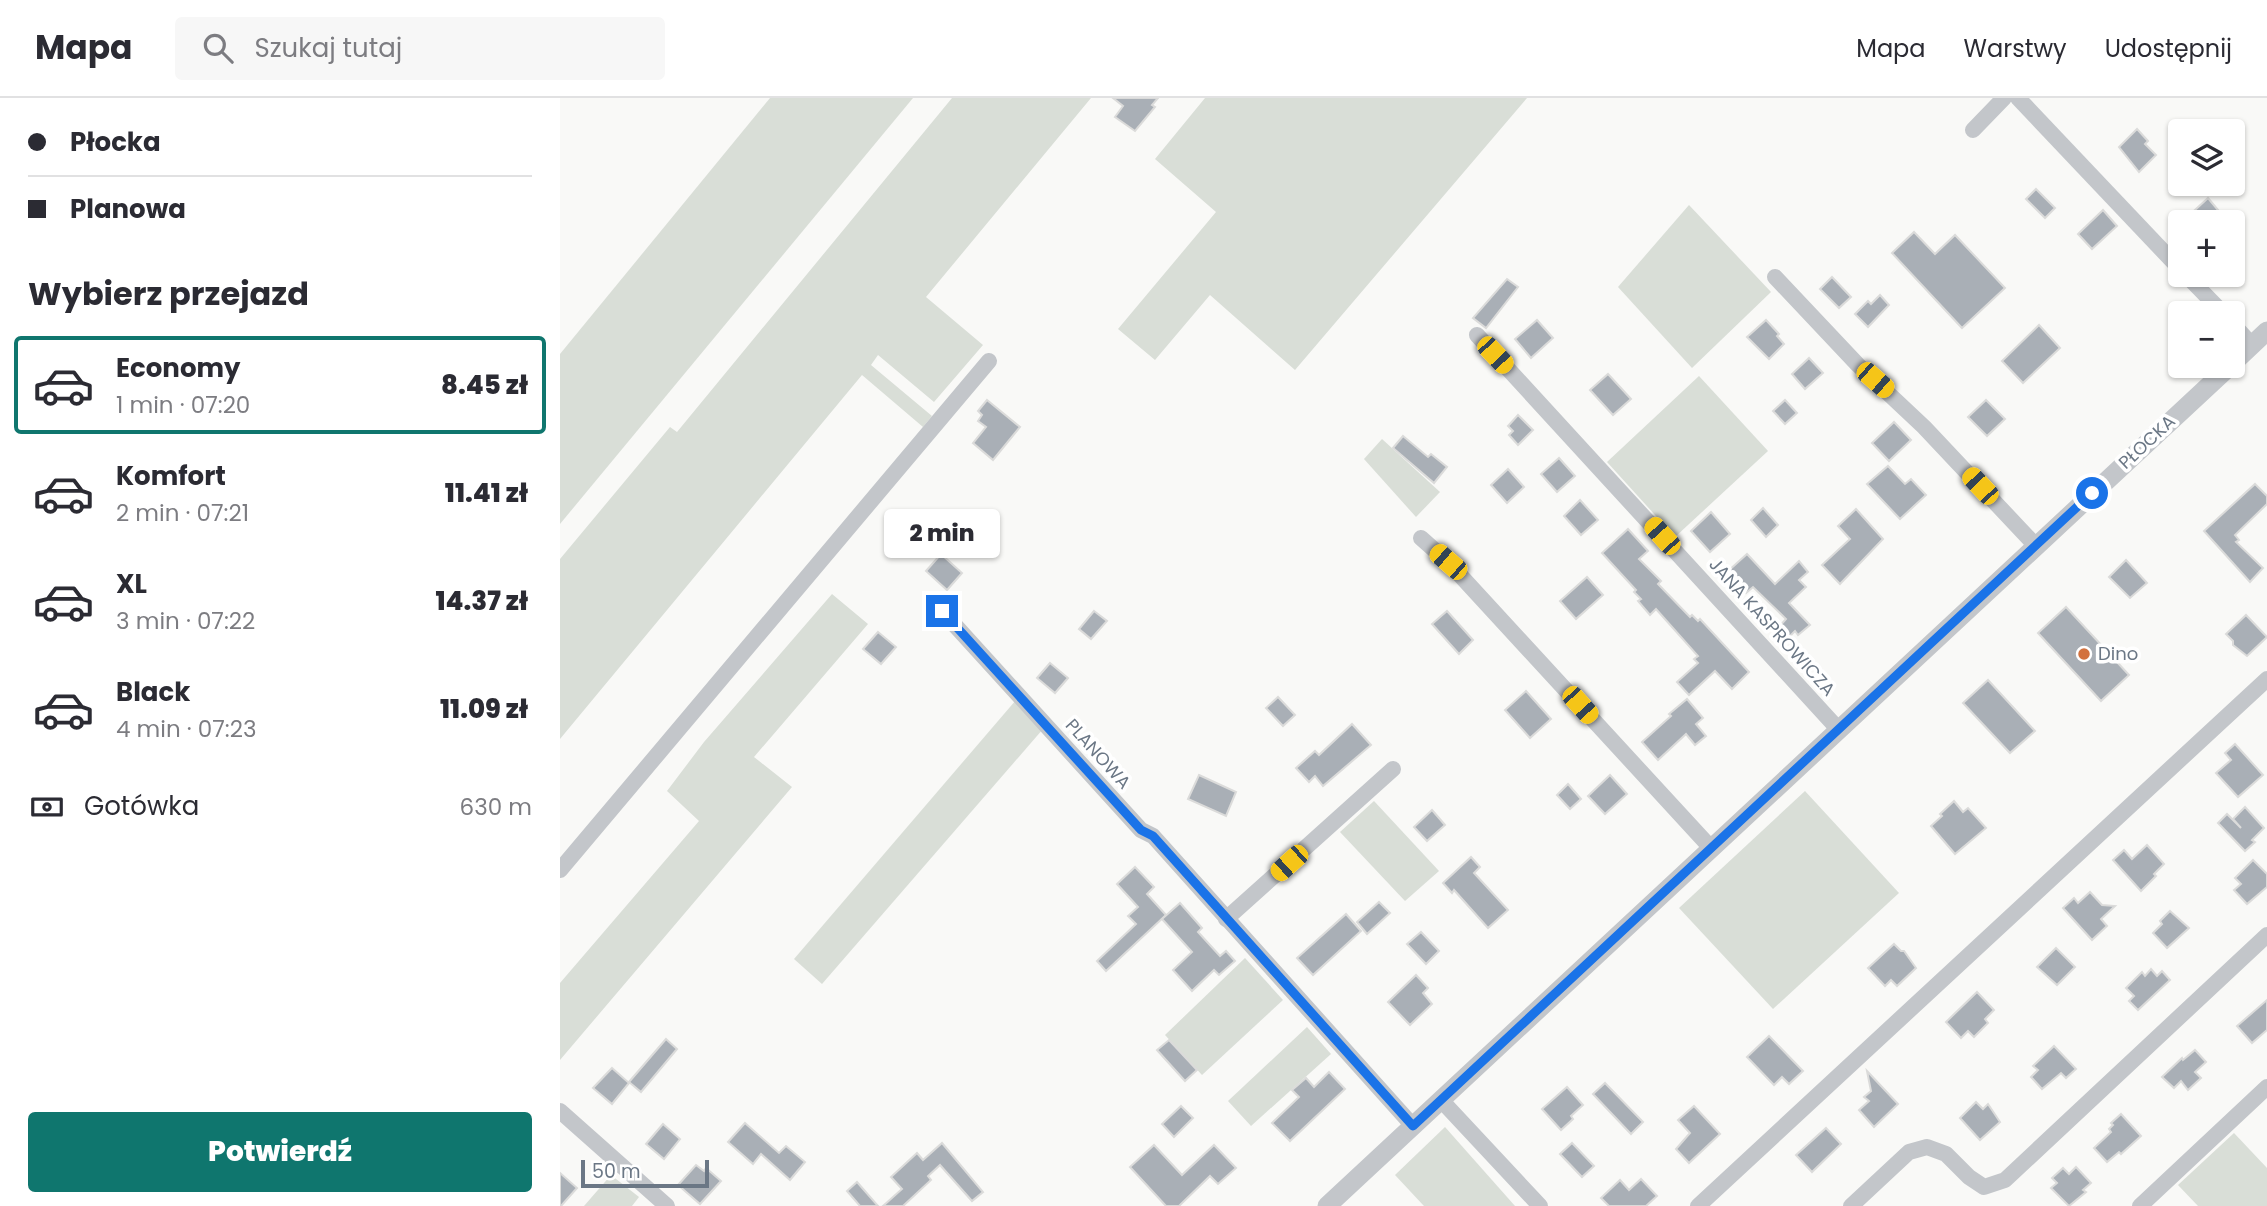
<!DOCTYPE html>
<html lang="pl">
<head>
<meta charset="utf-8">
<style>
  :root { --surface:#fff; --page:#f7f7f7; --text:#2b2b33; --muted:#7c7c81; --line:#e1e1e2; --accent:#0f766e }
  body { margin:0; font-family:Poppins,sans-serif; background:var(--page); color:var(--text); height:100vh; display:flex; flex-direction:column; font-size:26px; white-space:nowrap }
  * { box-sizing:border-box; margin:0 }
  p { font-size:23px; color:var(--muted) }
  .icon { flex:none; width:38px; height:38px; fill:none; stroke:currentColor; stroke-width:2; stroke-linecap:round; stroke-linejoin:round }
  .map { position:relative; flex:1; overflow:hidden }
  .sheet { display:flex; flex-direction:column; background:var(--surface); width:560px }
  .sheet>* { flex:none }
  .banner { display:grid; align-content:center; height:154px; padding:0 28px; background:var(--surface) }
  .tools { position:absolute; left:1608px; top:21px; display:grid; gap:14px }
  .tools a { display:grid; place-items:center; width:77px; height:77px; border-radius:7px; background:var(--surface); box-shadow:0 2px 5px #0004; font-size:35px }
  .scale { position:absolute; left:21px; bottom:18px; width:128px; box-sizing:border-box; padding-left:7px; border:4px solid #6b7785; border-top:0; font-size:19px; line-height:24px; white-space:nowrap; color:#6b7785; -webkit-text-stroke:5px #fff; paint-order:stroke }
  .end { position:absolute; width:32px; height:32px; margin:-16px; border:9px solid #1a73e8; background:#fff; box-shadow:0 0 0 4px #fff }
  .from { border-radius:50% }
  .bubble { position:absolute; height:49px; border-radius:7px; background:var(--surface); box-shadow:0 2px 5px #0004; font-size:23px; font-weight:800; line-height:49px; text-align:center }
  .car { position:absolute; width:21px; height:42px; margin:-21px -10px; border-radius:9px; box-shadow:0 0 5px 2px #0007; background:linear-gradient(#f5c518 24%,#345 0 40%,#f5c518 0 76%,#345 0 86%,#f5c518 0) }
  .banner b { display:flex; align-items:center; gap:24px; height:66px; font-size:26px }
  .banner b+b { border-top:2px solid var(--line) }
  .banner i { width:18px; height:18px; background:var(--text) }
  ul { padding:0; list-style:none }
  li { display:flex; align-items:center; gap:21px; height:98px; margin:0 14px 10px; padding:0 14px; border:4px solid transparent; border-radius:7px }
  li div { flex:1 }
  li b { display:block; font-size:26px }
  li em { font-style:normal; font-weight:800 }
  li.active { border-color:var(--accent) }
  li>.icon { width:63px; height:63px; stroke-width:1.5 }
  h2 { padding:0 28px; font-size:32px; line-height:84px }
  .pay { display:flex; align-items:center; gap:18px; height:77px; padding:0 28px; font-size:26px }
  .pay p { margin-inline-start:auto }
  .action { display:flex; gap:14px; margin-top:auto; padding:14px 28px }
  .action a { flex:1; height:80px; border-radius:7px; background:var(--accent); color:#fff; font-size:28px; font-weight:800; line-height:80px; text-align:center }
  header { display:flex; align-items:center; gap:42px; box-sizing:border-box; height:98px; padding:0 35px; background:var(--surface); border-bottom:2px solid var(--line) }
  header strong { font-size:33px }
  nav { display:flex; gap:38px; margin-inline-start:auto; font-size:24px }
  .search { width:490px; height:63px; background:var(--page); display:flex; align-items:center; gap:18px; box-sizing:border-box; padding:0 24px; border-radius:7px; color:var(--muted); font-size:26px }
  main { display:flex; flex:1; min-height:0 }
  .map>svg:first-child { display:block }
  .green { fill:#d9ded7 }
  .building { fill:#a9afb6; stroke:#dbdbda; stroke-width:2 }
  .lines { fill:none; stroke-linecap:round; stroke-linejoin:round }
  .minor { stroke:#c3c6ca; stroke-width:16 }
  .tertiary { stroke:#c3c6ca; stroke-width:19 }
  .route { stroke:#1a73e8; stroke-width:9 }
  .poi-dot { fill:#d2713e; stroke:#fff; stroke-width:2.5 }
  .labels { text-anchor:middle; stroke-width:7; stroke-linejoin:round; paint-order:stroke }
  .street-label { font-size:18px; fill:#6b7785; stroke:#fff }
  .poi-label { font-size:18px; fill:#6b7785; stroke:#fff; text-anchor:start }
</style>
</head>
<body>
<header>
<strong>Mapa</strong>
<div class="search"><svg class="icon" aria-label="search" viewBox="0 0 24 24"><circle cx="10" cy="10" r="6"/><path d="M15 15l6 6"/></svg>Szukaj tutaj</div>
<nav><a>Mapa</a><a>Warstwy</a><a>Udostępnij</a></nav>
</header>
<main>
<section class="sheet">
<div class="banner">
<b><i class="from"></i>Płocka</b>
<b><i></i>Planowa</b>
</div>
<h2>Wybierz przejazd</h2>
<ul>
<li class="active"><svg class="icon" aria-label="car" viewBox="0 0 24 24"><path d="M5 17H2v-5l4-1 3-4h7l3 4 3 1v5h-3M9 17h6M6 11h13"/><circle cx="7" cy="17" r="2"/><circle cx="17" cy="17" r="2"/></svg><div><b>Economy</b><p>1 min · 07:20</p></div><em>8.45 zł</em></li>
<li><svg class="icon" aria-label="car" viewBox="0 0 24 24"><path d="M5 17H2v-5l4-1 3-4h7l3 4 3 1v5h-3M9 17h6M6 11h13"/><circle cx="7" cy="17" r="2"/><circle cx="17" cy="17" r="2"/></svg><div><b>Komfort</b><p>2 min · 07:21</p></div><em>11.41 zł</em></li>
<li><svg class="icon" aria-label="car" viewBox="0 0 24 24"><path d="M5 17H2v-5l4-1 3-4h7l3 4 3 1v5h-3M9 17h6M6 11h13"/><circle cx="7" cy="17" r="2"/><circle cx="17" cy="17" r="2"/></svg><div><b>XL</b><p>3 min · 07:22</p></div><em>14.37 zł</em></li>
<li><svg class="icon" aria-label="car" viewBox="0 0 24 24"><path d="M5 17H2v-5l4-1 3-4h7l3 4 3 1v5h-3M9 17h6M6 11h13"/><circle cx="7" cy="17" r="2"/><circle cx="17" cy="17" r="2"/></svg><div><b>Black</b><p>4 min · 07:23</p></div><em>11.09 zł</em></li>
</ul>
<div class="pay"><svg class="icon" aria-label="cash" viewBox="0 0 24 24"><path d="M3 7h18v10H3z"/><circle cx="12" cy="12" r="2"/></svg>Gotówka<p>630 m</p></div>
<div class="action"><a>Potwierdź</a></div>
</section>
<div class="map">
<svg width="1707" height="1108" viewBox="0 0 1707 1108">
  <rect width="100%" height="100%" fill="#f9f9f7"/>
  <g class="green">
    <polygon points="210,0 353,0 0,426 0,256"/>
    <polygon points="392,0 531,0 366,199 423,247 374,304 318,257 311,267 372,318 363,329 302,277 0,641 0,461 110,329 117,334"/>
    <polygon points="645,0 967,0 735,272 650,197 595,262 558,231 656,114 595,61"/>
    <polygon points="1129,107 1211,194 1132,270 1058,189"/>
    <polygon points="1139,278 1208,353 1115,439 1047,364"/>
    <polygon points="822,341 880,394 856,419 804,361"/>
    <polygon points="272,496 308,526 194,659 232,689 0,962 0,885 139,723 107,693 144,644"/>
    <polygon points="456,602 483,631 262,886 234,861"/>
    <polygon points="1245,693 1339,795 1213,911 1119,810"/>
    <polygon points="814,703 879,773 845,803 780,734"/>
    <polygon points="685,860 723,902 642,977 605,937"/>
    <polygon points="747,929 771,956 691,1028 668,1003"/>
    <polygon points="885,1029 955,1108 864,1108 835,1077"/>
    <polygon points="1674,1035 1707,1070 1707,1108 1638,1108 1618,1087"/>
    <polygon points="51,1077 79,1099 72,1108 24,1108"/>
  </g>
  <g class="building">
    <polygon points="553,0 598,0 592,7 595,9 575,33 555,19 563,8"/>
    <polygon points="1577,31 1588,43 1585,46 1596,57 1579,74 1559,49"/>
    <polygon points="1476,91 1495,110 1485,120 1466,101"/>
    <polygon points="1648,100 1668,124 1622,124"/>
    <polygon points="1543,112 1557,128 1532,151 1518,136"/>
    <polygon points="1354,134 1375,156 1395,137 1445,190 1402,230 1332,155"/>
    <polygon points="1272,179 1291,199 1279,210 1260,191"/>
    <polygon points="947,181 958,189 926,230 913,220"/>
    <polygon points="1320,197 1329,207 1308,229 1295,216 1308,203 1311,206"/>
    <polygon points="977,222 993,240 971,260 955,241"/>
    <polygon points="1206,222 1219,236 1217,238 1224,246 1209,261 1187,239"/>
    <polygon points="1479,227 1500,250 1463,285 1442,263"/>
    <polygon points="1249,260 1263,275 1245,291 1232,276"/>
    <polygon points="1048,276 1071,301 1053,317 1030,292"/>
    <polygon points="427,302 460,329 433,362 413,345 426,329 418,323 422,317 418,313"/>
    <polygon points="1225,302 1237,315 1225,326 1213,313"/>
    <polygon points="1426,302 1445,321 1427,338 1408,319"/>
    <polygon points="958,317 973,332 958,347 949,337 953,333 948,328"/>
    <polygon points="1334,324 1351,342 1329,363 1312,345"/>
    <polygon points="843,338 868,359 871,356 887,369 874,385 833,350"/>
    <polygon points="999,360 1015,378 997,394 981,376"/>
    <polygon points="1328,368 1345,386 1351,381 1366,397 1340,421 1307,386"/>
    <polygon points="948,371 964,389 947,405 931,387"/>
    <polygon points="1695,386 1707,398 1707,406 1675,437 1679,442 1676,444 1703,470 1690,484 1644,433"/>
    <polygon points="1020,402 1038,422 1021,437 1004,418"/>
    <polygon points="1203,410 1218,427 1206,439 1191,422"/>
    <polygon points="1296,411 1323,441 1280,486 1262,467 1290,441 1278,428"/>
    <polygon points="1151,414 1170,436 1150,454 1131,433"/>
    <polygon points="1068,431 1088,453 1079,461 1101,483 1098,486 1130,519 1132,517 1138,523 1140,521 1189,574 1172,591 1155,573 1129,597 1117,584 1138,565 1134,561 1138,558 1096,511 1090,517 1078,503 1081,501 1074,494 1076,492 1042,455"/>
    <polygon points="381,456 402,475 387,492 366,473"/>
    <polygon points="1187,456 1215,486 1239,463 1248,474 1239,482 1246,489 1229,505 1250,527 1238,537 1235,533 1227,541 1217,531 1226,521 1193,489 1186,495 1167,474"/>
    <polygon points="1566,462 1587,485 1570,500 1549,479"/>
    <polygon points="1027,479 1043,497 1016,521 1000,503"/>
    <polygon points="1506,509 1569,577 1541,603 1478,535"/>
    <polygon points="534,513 547,523 531,541 519,531"/>
    <polygon points="887,513 913,542 899,556 872,526"/>
    <polygon points="1686,517 1707,539 1687,558 1673,547 1673,543 1666,536"/>
    <polygon points="318,534 336,549 321,566 303,551"/>
    <polygon points="490,565 508,580 495,595 477,580"/>
    <polygon points="1428,582 1475,633 1450,655 1403,605"/>
    <polygon points="966,593 991,621 970,640 945,612"/>
    <polygon points="718,599 735,617 723,628 706,610"/>
    <polygon points="1127,601 1143,620 1136,626 1146,638 1135,647 1126,636 1098,662 1082,644 1111,618 1109,616"/>
    <polygon points="792,626 811,647 763,688 755,678 749,684 736,670 755,653 759,657"/>
    <polygon points="1675,646 1703,677 1678,699 1656,675 1671,662 1665,655"/>
    <polygon points="639,677 676,694 666,718 628,701"/>
    <polygon points="1050,677 1067,696 1045,716 1028,698"/>
    <polygon points="1008,686 1021,701 1010,711 997,697"/>
    <polygon points="1394,703 1403,714 1408,710 1426,730 1395,756 1371,728 1382,718 1380,716"/>
    <polygon points="1685,709 1704,730 1692,742 1695,744 1685,753 1658,725 1667,716 1681,730 1673,721"/>
    <polygon points="872,712 885,727 867,743 854,729"/>
    <polygon points="1587,747 1604,766 1594,776 1596,778 1581,793 1553,762 1564,752 1572,761"/>
    <polygon points="911,759 920,769 914,775 948,812 928,830 894,792 892,795 883,785"/>
    <polygon points="1693,762 1707,776 1707,789 1687,806 1674,792 1681,786 1675,780"/>
    <polygon points="575,769 594,789 587,796 606,817 546,873 537,863 576,826 568,818 578,809 557,786"/>
    <polygon points="1530,794 1542,807 1555,808 1541,821 1547,828 1532,842 1503,810 1514,800 1518,805"/>
    <polygon points="819,804 830,815 807,836 797,824"/>
    <polygon points="620,805 642,830 638,834 660,858 666,853 675,863 659,877 654,872 632,893 613,872 632,854 602,821"/>
    <polygon points="1610,813 1629,830 1607,850 1593,835 1602,826 1600,823"/>
    <polygon points="786,816 801,833 753,877 737,860"/>
    <polygon points="861,834 879,853 866,866 847,846"/>
    <polygon points="1334,846 1341,853 1344,853 1356,870 1337,888 1331,882 1325,888 1308,870"/>
    <polygon points="1496,850 1515,869 1497,887 1477,869"/>
    <polygon points="1591,871 1597,878 1602,873 1610,882 1578,912 1569,903 1574,898 1566,890 1582,874 1585,878"/>
    <polygon points="856,877 868,890 863,895 872,906 850,927 828,904"/>
    <polygon points="1417,894 1434,912 1425,921 1428,925 1414,939 1408,933 1401,940 1386,924"/>
    <polygon points="1707,902 1707,932 1692,945 1677,928"/>
    <polygon points="1209,938 1243,973 1229,986 1222,979 1214,987 1187,959"/>
    <polygon points="106,941 117,951 81,994 69,984"/>
    <polygon points="609,942 637,972 625,983 597,952"/>
    <polygon points="1494,948 1516,971 1506,980 1501,975 1482,991 1471,979 1478,972 1473,968"/>
    <polygon points="1635,952 1646,964 1635,974 1641,980 1628,992 1621,983 1614,990 1602,979 1622,960 1623,962"/>
    <polygon points="52,970 69,985 52,1006 33,990"/>
    <polygon points="1307,973 1338,1006 1314,1029 1299,1012 1309,1003 1304,999 1311,993"/>
    <polygon points="769,974 785,991 730,1043 712,1025 739,999 732,992 746,980 754,989"/>
    <polygon points="1045,985 1083,1024 1071,1036 1033,996"/>
    <polygon points="1007,989 1023,1007 1011,1018 1013,1021 1001,1032 982,1011"/>
    <polygon points="1416,1004 1423,1011 1428,1006 1440,1024 1420,1042 1400,1020"/>
    <polygon points="621,1008 633,1020 614,1039 602,1026"/>
    <polygon points="1134,1008 1160,1036 1129,1065 1116,1051 1130,1035 1118,1022"/>
    <polygon points="1561,1016 1581,1038 1561,1056 1559,1054 1547,1064 1534,1050 1551,1034 1549,1031 1553,1027 1551,1025"/>
    <polygon points="185,1025 219,1055 226,1048 245,1064 230,1082 201,1056 193,1066 168,1044"/>
    <polygon points="103,1026 120,1041 104,1061 86,1046"/>
    <polygon points="1266,1030 1281,1046 1252,1074 1236,1057"/>
    <polygon points="382,1045 423,1094 412,1103 380,1067 368,1078 371,1082 343,1108 323,1108 342,1091 331,1079 357,1055 363,1062"/>
    <polygon points="1012,1045 1034,1068 1022,1079 1000,1056"/>
    <polygon points="594,1047 622,1077 654,1047 676,1070 658,1086 650,1078 619,1108 606,1108 570,1069"/>
    <polygon points="136,1067 144,1073 146,1070 161,1083 140,1106 118,1087"/>
    <polygon points="1516,1069 1531,1085 1523,1092 1526,1094 1509,1108 1491,1090 1497,1085 1492,1080 1503,1070 1509,1076"/>
    <polygon points="0,1075 17,1090 1,1108 0,1108"/>
    <polygon points="1081,1081 1097,1098 1086,1108 1049,1108 1041,1100 1060,1082 1069,1092"/>
    <polygon points="297,1084 318,1108 300,1108 287,1093"/>
  </g>
  <g class="lines">
    <g class="minor">
      <polyline points="1458,0 1620,171"/>
      <polyline points="1413,32 1444,0"/>
      <polyline points="1626,177 1663,215"/>
      <polyline points="1215,179 1298,267 1364,329 1476,448"/>
      <polyline points="1673,226 1692,247"/>
      <polyline points="917,237 1279,632"/>
      <polyline points="861,440 888,464 1151,750"/>
      <polyline points="382,513 581,732 593,738 853,1028"/>
      <polyline points="0,772 429,263"/>
      <polyline points="666,821 833,671"/>
      <polyline points="881,1002 980,1108"/>
      <polyline points="0,1013 107,1108"/>
      <polyline points="1138,1108 1707,581"/>
      <polyline points="1291,1108 1349,1054 1367,1049 1386,1056 1409,1079 1424,1089 1445,1082 1707,837"/>
      <polyline points="1580,1108 1707,989"/>
    </g>
    <g class="tertiary">
      <polyline points="1673,265 1707,233"/>
      <polyline points="767,1108 1670,268"/>
    </g>
  </g>
  <g class="lines">
    <polyline class="route" points="382,513 581,732 593,738 853,1028 1532,395"/>
  </g>
  <circle class="poi-dot" cx="1524" cy="556" r="7"/>
  <g class="labels">
    <g class="street-label">
      <text transform="translate(1587 344) rotate(-43)" y="6">PŁOCKA</text>
      <text transform="translate(1212 529) rotate(48)" y="6">JANA KASPROWICZA</text>
      <text transform="translate(538 656) rotate(48)" y="6">PLANOWA</text>
    </g>
    <g class="poi-label">
      <text x="1538" y="562">Dino</text>
    </g>
  </g>
</svg>
<div class="tools">
<a><svg class="icon" aria-label="layers" viewBox="0 0 24 24"><path d="M12 4l9 5-9 5-9-5zM3 14l9 5 9-5"/></svg></a>
<a>+</a>
<a>−</a>
</div>
<div class="scale">50 m</div>
<i class="end from" style="left:1532px;top:395px"></i>
<i class="end" style="left:382px;top:513px"></i>
<div class="bubble" style="left:324px;top:411px;width:116px">2 min</div>
<i class="car" style="left:935px;top:257px;rotate:137deg"></i>
<i class="car" style="left:1315px;top:282px;rotate:131deg"></i>
<i class="car" style="left:1420px;top:388px;rotate:317deg"></i>
<i class="car" style="left:1102px;top:438px;rotate:318deg"></i>
<i class="car" style="left:888px;top:464px;rotate:311deg"></i>
<i class="car" style="left:1020px;top:607px;rotate:138deg"></i>
<i class="car" style="left:729px;top:765px;rotate:228deg"></i>
</div>
</main>
</body>
</html>
